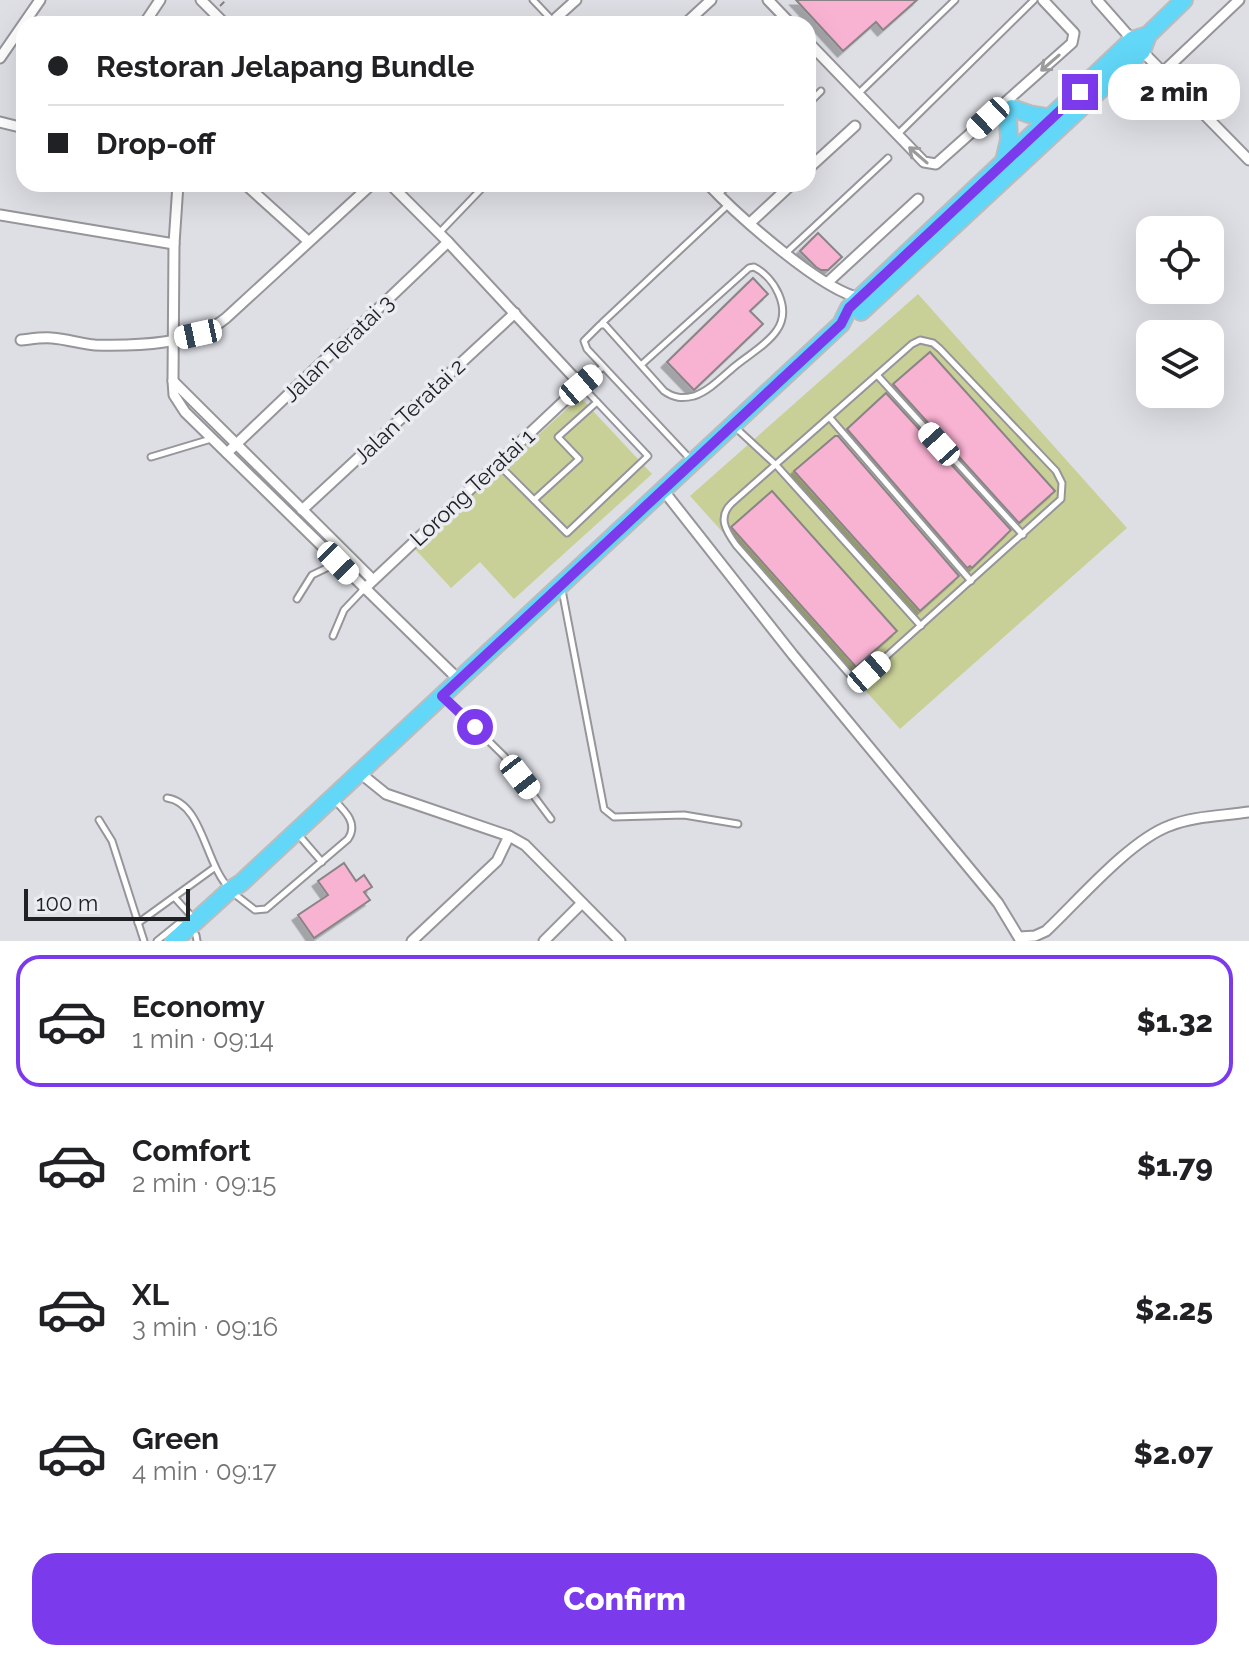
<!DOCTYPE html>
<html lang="en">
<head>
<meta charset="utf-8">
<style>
  :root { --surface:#fff; --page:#f6f6f6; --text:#202124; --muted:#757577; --line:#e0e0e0; --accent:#7c3aed }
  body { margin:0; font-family:Raleway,sans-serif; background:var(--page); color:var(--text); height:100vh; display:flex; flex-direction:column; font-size:30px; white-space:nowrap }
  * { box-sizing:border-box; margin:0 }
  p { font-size:26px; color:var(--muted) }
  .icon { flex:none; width:44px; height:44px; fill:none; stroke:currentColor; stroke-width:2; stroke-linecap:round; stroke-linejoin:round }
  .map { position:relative; height:941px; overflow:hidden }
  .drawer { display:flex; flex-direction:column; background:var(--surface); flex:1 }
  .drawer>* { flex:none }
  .hud { position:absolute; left:16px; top:16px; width:800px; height:176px; border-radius:24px; box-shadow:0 8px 32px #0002; display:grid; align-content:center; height:176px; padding:0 32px; background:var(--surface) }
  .tools { position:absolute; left:1136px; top:216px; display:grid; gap:16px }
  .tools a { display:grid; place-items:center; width:88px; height:88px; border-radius:16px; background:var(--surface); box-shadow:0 8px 32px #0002; font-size:40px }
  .scale { position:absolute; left:24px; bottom:20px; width:166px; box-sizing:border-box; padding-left:8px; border:4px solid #202123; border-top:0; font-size:22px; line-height:28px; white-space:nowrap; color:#202123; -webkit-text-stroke:6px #ebecf2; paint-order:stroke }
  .end { position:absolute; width:36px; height:36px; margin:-18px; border:10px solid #7c3aed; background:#fff; box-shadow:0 0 0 4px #fff }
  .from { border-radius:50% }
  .bubble { position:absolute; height:56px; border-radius:24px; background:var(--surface); box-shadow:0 8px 32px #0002; font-size:26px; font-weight:800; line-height:56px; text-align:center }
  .car { position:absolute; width:24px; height:48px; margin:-24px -12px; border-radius:10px; box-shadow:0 0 6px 2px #0007; background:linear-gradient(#fff 24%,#345 0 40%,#fff 0 76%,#345 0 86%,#fff 0) }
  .hud b { display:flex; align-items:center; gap:28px; height:76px; font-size:30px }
  .hud b+b { border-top:2px solid var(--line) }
  .hud i { width:20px; height:20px; background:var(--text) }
  ul { padding:14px 0 0; list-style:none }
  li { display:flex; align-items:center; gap:24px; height:132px; margin:0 16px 12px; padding:0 16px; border:4px solid transparent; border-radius:24px }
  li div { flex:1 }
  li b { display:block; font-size:30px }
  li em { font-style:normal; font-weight:800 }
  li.active { border-color:var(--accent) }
  li>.icon { width:72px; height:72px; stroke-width:1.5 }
  .primary-button { display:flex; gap:16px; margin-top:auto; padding:16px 32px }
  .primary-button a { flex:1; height:92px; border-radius:24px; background:var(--accent); color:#fff; font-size:32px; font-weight:800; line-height:92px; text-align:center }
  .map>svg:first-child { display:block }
  .green { fill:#c9d097 }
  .building { fill:#f8b2d2; stroke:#8a8486; stroke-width:2; filter:url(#shadow) }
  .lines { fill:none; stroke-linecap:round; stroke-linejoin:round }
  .service-casing { stroke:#95959a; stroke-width:9 }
  .minor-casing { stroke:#95959a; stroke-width:13 }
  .trunk-casing { stroke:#bcbcbd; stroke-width:20 }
  .path { stroke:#838487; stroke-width:2; stroke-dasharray:6 6; stroke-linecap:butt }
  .service { stroke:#fff; stroke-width:5 }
  .minor { stroke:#fff; stroke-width:9 }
  .trunk { stroke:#62d7f7; stroke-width:16 }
  .oneway { stroke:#9b9b9c }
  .route { stroke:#7c3aed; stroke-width:10 }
  .labels { text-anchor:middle; stroke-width:7; stroke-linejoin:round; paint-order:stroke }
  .street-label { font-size:22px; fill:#202123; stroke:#ebecf2 }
</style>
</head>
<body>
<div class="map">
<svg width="1249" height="941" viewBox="0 0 1249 941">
  <defs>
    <filter id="shadow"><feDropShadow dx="-5.5" dy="5.5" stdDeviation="0" flood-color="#0004"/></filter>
  </defs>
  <rect width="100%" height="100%" fill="#dedfe4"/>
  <g class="green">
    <polygon points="918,294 1127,528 900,729 690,496"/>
    <polygon points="580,397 652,474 514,599 480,562 451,588 414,548"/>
  </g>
  <g class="building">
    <polygon points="796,0 917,0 883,30 876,22 843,51"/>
    <polygon points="818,233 842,257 828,270 821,270 816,267 800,251"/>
    <polygon points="753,278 768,294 750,311 763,324 694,390 667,362"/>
    <polygon points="930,352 1055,491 1019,523 893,384"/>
    <polygon points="886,393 1011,530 972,568 970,566 967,568 847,429"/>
    <polygon points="835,436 838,436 959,576 920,611 794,471"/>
    <polygon points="772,491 897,631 856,667 731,527"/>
    <polygon points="344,863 356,881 364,875 372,887 364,892 370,900 314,938 298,915 328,895 318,881"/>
  </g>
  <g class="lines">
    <defs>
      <g id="service">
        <polyline points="533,0 551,19 556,19"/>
        <polyline points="859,93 955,0"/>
        <polyline points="808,104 821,91"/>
        <polyline points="898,134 1034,0"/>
        <polyline points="718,195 729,184"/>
        <polyline points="440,232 486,184"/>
        <polyline points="786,253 888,158"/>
        <polyline points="602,323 729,204"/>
        <path d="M920,340L933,343L940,349L1056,471L1062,483L1061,499L869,672L856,677L851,676L736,545C726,531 717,517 732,503L912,344Z"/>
        <path d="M641,365L749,268L754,267C774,277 792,308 777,330C768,344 747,356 734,367C722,377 709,391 694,396C682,399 674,398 664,391L605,325H600L584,341L587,349L692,461"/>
        <polyline points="877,375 1023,535"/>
        <polyline points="830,418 971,581"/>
        <polyline points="736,428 776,465 921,626"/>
        <polyline points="151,457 211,439"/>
        <polyline points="498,464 567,533 648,456 581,385 603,367"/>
        <polyline points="534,500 579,459 558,437 597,402"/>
        <polyline points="562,590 604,809 614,817 684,815 738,824"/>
        <polyline points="297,599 312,575 337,563"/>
        <polyline points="333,636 344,610 363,590"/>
        <polyline points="443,696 504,756 551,819"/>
        <path d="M167,798C203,803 205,865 230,889"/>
        <polyline points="99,820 112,841 144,941"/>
        <polyline points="297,833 322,862"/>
        <path d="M237,896L255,910L266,909L348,839C359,823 344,810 333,799"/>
        <polyline points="175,898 195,920"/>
        <polyline points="138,923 214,868"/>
        <polyline points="196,935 197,941"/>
        <polyline points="157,941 178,924 184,925"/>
      </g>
      <g id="minor">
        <polyline points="201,0 225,24"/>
        <polyline points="768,0 791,24"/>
        <polyline points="1097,0 1142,51 1249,160"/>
        <polyline points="556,18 576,0"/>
        <polyline points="144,24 160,0"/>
        <polyline points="685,24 711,0"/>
        <polyline points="808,42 924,162 936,164 1072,43 1074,33 1043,0"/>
        <polyline points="0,58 40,0"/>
        <polyline points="1163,72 1239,0"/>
        <polyline points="0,122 24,128"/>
        <polyline points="808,169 855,126"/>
        <polyline points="178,184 174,244 173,381 174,395 185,412 459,680"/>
        <polyline points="245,184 308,241"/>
        <path d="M708,184C736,214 823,292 861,298"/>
        <polyline points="0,215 174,244"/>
        <polyline points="750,223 792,184"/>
        <polyline points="828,282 918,199"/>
        <path d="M21,340C31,339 42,337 52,338C67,339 81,344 95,345C137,346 193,345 226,318L372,184"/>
        <polyline points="173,381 373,580"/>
        <polyline points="227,453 448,242"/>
        <polyline points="663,490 793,655 998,903 1021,941"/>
        <polyline points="302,510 515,313"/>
        <polyline points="364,589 581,385 448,242 390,184"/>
        <polyline points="360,773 386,794 509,836 525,845 620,941"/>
        <path d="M1020,937L1035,936L1046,931C1078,901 1129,841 1169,826C1193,816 1223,816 1249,812"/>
        <polyline points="412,941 497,861 509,836"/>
        <polyline points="544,941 582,903"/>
      </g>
      <g id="trunk">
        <polyline points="1012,108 1029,114 1052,118"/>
        <polyline points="1004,161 1009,140 1008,118"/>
        <polyline points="861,312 1142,51 1148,35 1184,0"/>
        <polyline points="174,941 230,890 241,883 841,324 849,308 1132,40 1148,35"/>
      </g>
    </defs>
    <use href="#service" class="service-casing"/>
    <use href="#minor" class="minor-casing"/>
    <use href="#trunk" class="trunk-casing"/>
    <polyline class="path" points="220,6 226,0"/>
    <use href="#service" class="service"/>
    <use href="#minor" class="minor"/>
    <use href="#trunk" class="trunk"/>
  </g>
  <defs><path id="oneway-shaft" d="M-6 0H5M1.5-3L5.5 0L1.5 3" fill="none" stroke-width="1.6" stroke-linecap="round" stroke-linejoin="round" transform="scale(2)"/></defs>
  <g class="oneway">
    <use href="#oneway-shaft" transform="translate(1050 63) rotate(139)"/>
    <use href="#oneway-shaft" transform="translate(918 155) rotate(-139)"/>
  </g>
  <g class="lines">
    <polyline class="route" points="475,727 442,696 841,324 849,308 1080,92"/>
  </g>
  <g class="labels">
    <g class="street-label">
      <text transform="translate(338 348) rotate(-44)" y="8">Jalan Teratai 3</text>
      <text transform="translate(409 411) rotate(-43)" y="8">Jalan Teratai 2</text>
      <text transform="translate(472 487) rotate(-43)" y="8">Lorong Teratai 1</text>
    </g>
  </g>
</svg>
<div class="tools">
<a><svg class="icon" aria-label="locate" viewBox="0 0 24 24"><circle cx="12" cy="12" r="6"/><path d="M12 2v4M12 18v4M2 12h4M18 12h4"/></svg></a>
<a><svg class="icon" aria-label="layers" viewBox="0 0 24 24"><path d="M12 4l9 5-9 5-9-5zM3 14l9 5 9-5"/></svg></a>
</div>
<div class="scale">100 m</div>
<i class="end from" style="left:475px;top:727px"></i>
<i class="end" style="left:1080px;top:92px"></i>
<div class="bubble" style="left:1108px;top:64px;width:132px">2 min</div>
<i class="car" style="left:988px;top:118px;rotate:227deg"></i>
<i class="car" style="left:198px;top:334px;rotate:258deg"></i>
<i class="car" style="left:581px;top:385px;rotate:50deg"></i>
<i class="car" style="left:939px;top:444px;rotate:318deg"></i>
<i class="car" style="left:338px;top:563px;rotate:136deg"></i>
<i class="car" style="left:869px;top:672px;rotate:49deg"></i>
<i class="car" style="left:520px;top:777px;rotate:142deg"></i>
<div class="hud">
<b><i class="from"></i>Restoran Jelapang Bundle</b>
<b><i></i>Drop-off</b>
</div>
</div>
<section class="drawer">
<ul>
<li class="active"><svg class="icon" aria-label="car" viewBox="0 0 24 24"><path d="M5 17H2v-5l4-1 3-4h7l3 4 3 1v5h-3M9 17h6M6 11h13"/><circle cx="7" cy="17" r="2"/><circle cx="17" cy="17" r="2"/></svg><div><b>Economy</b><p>1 min · 09:14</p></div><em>$1.32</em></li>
<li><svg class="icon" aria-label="car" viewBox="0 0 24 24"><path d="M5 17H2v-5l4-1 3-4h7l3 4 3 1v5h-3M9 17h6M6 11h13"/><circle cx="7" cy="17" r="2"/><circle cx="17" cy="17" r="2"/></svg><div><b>Comfort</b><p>2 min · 09:15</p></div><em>$1.79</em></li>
<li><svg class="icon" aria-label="car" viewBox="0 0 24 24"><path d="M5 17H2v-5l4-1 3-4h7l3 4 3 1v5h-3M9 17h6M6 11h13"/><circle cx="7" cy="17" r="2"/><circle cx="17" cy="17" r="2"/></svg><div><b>XL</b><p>3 min · 09:16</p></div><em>$2.25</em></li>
<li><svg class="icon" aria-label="car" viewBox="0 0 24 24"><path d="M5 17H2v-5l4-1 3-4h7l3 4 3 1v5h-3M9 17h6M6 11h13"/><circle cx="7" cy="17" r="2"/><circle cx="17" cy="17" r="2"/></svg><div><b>Green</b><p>4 min · 09:17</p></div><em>$2.07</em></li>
</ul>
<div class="primary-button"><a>Confirm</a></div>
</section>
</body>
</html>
